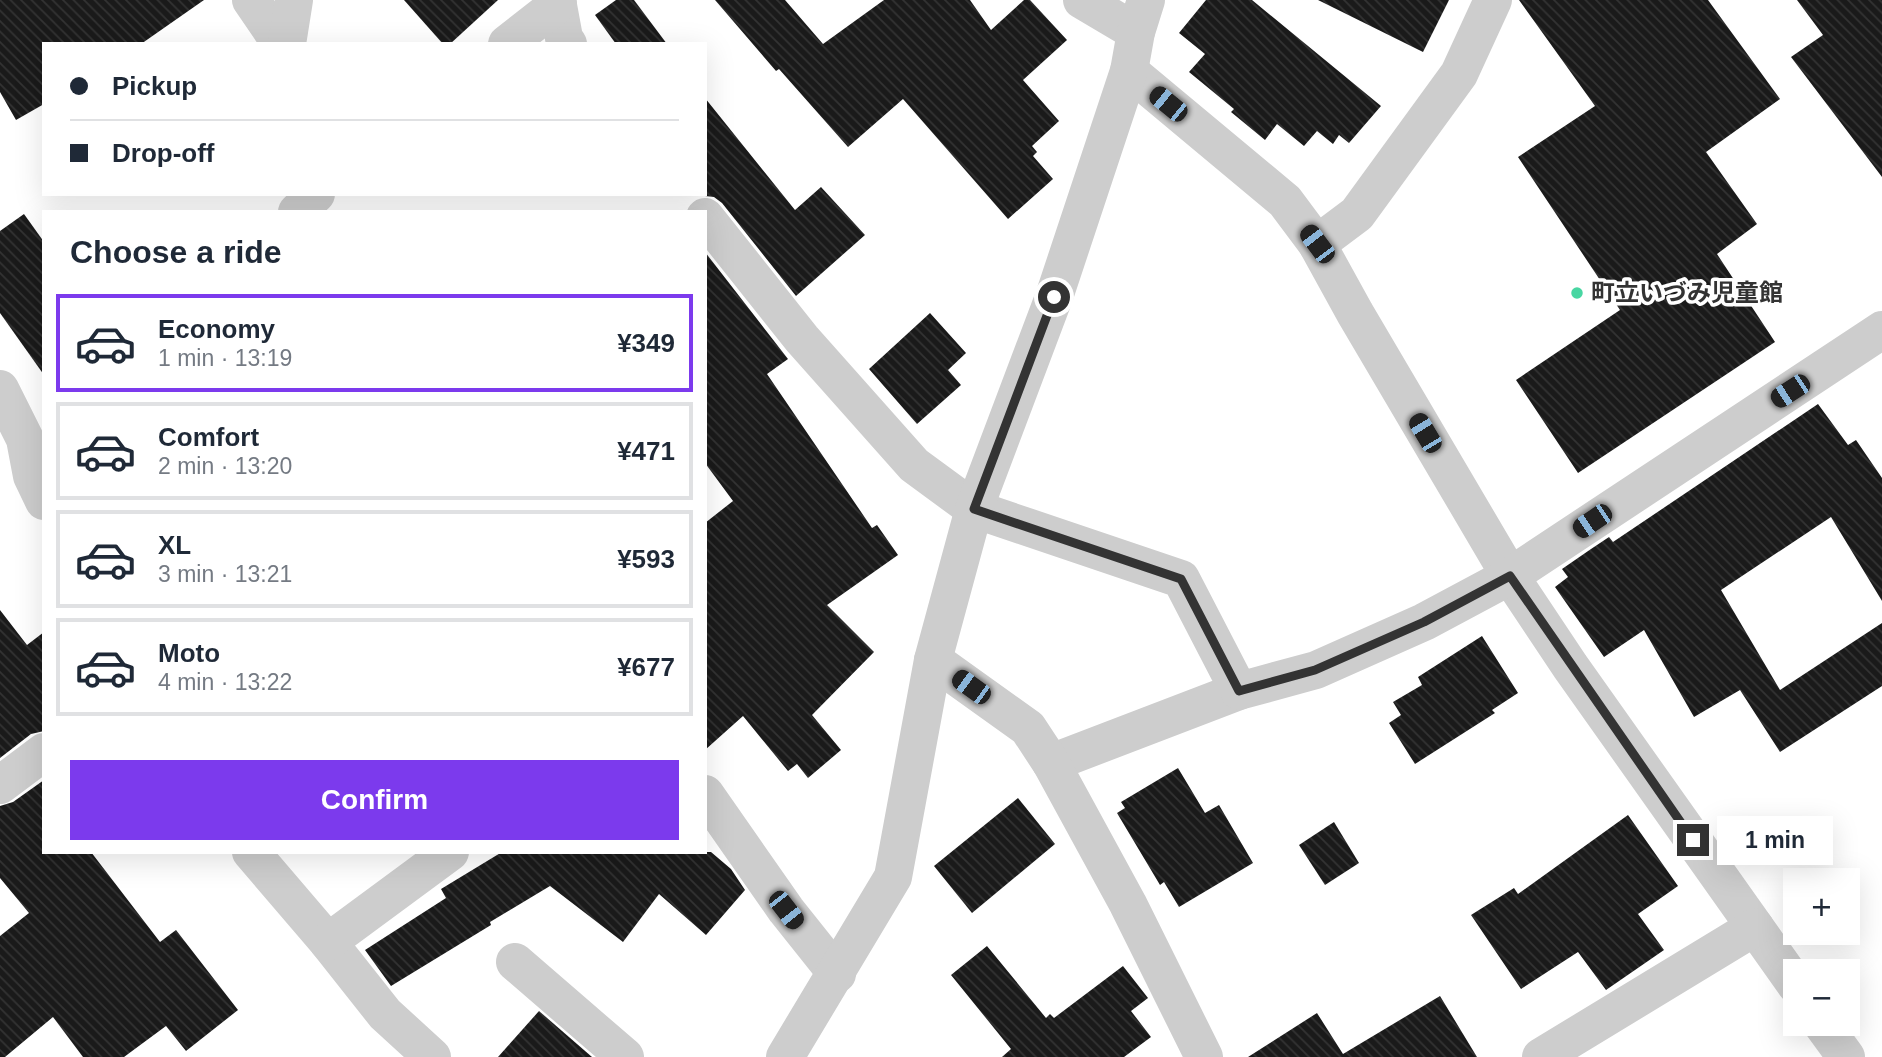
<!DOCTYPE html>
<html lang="en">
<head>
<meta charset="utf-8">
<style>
  :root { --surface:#fff; --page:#f6f6f7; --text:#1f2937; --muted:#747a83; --line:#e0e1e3; --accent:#7c3aed }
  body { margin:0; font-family:Arial,"Noto Sans JP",sans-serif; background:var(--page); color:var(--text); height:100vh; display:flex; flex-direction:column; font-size:26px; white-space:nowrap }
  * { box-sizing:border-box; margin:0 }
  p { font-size:23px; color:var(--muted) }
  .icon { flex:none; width:38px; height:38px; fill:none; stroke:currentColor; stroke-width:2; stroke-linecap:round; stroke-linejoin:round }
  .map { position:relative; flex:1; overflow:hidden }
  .details { position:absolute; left:42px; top:210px; width:665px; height:644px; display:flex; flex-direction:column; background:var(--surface); border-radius:0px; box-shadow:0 7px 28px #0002 }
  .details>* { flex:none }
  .banner { position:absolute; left:42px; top:42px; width:665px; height:154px; border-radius:0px; box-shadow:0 7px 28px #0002; display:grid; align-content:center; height:154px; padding:0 28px; background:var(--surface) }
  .buttons { position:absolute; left:1783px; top:868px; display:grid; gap:14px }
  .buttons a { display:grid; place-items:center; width:77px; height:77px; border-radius:0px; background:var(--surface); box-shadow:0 7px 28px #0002; font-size:35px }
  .end { position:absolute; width:32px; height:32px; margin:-16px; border:9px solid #333; background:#fff; box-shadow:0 0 0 4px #fff }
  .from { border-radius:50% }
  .bubble { position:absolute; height:49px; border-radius:0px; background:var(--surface); box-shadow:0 7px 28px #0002; font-size:23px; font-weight:800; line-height:49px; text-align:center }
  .car { position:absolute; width:21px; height:42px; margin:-21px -10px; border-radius:9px; box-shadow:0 0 5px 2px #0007; background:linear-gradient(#222 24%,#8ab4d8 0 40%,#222 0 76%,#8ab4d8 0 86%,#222 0) }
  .banner b { display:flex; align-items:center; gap:24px; height:66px; font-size:26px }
  .banner b+b { border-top:2px solid var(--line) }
  .banner i { width:18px; height:18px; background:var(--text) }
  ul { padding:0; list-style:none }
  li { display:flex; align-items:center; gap:21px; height:98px; margin:0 14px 10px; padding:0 14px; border:4px solid var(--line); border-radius:0px }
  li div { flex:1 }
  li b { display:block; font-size:26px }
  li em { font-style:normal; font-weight:800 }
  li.current { border-color:var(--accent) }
  li>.icon { width:63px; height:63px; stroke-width:1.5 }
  h2 { padding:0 28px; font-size:32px; line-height:84px }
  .button { display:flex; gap:14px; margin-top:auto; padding:14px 28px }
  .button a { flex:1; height:80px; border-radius:0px; background:var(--accent); color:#fff; font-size:28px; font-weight:800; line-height:80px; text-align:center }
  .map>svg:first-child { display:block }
  .building { fill:url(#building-back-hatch) }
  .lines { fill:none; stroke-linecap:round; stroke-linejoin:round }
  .minor { stroke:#cdcdcd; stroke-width:38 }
  .route { stroke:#333; stroke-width:9 }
  .poi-dot { fill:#48d6a2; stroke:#fff; stroke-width:2.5 }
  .labels { text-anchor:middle; stroke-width:7; stroke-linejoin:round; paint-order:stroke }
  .poi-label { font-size:24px; font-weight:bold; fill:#333; stroke:#fff; text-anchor:start }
</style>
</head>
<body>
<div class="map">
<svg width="1882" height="1057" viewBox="0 0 1882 1057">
  <defs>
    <pattern id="building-back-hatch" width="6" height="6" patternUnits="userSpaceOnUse" patternTransform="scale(1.75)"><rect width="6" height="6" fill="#1a1a1a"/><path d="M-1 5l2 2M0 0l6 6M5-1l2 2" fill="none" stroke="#333"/></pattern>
  </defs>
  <rect width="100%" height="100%" fill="#fff"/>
  <g class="building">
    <polygon points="0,0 204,0 141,44 44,44 44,104 16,120 0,92"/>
    <polygon points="404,0 498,0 450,44 443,44"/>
    <polygon points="616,0 634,0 667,44 616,44 595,15"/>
    <polygon points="715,0 785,0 823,44 884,0 970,0 991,30 1024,0 1030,0 1067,40 1023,80 1059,121 1032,146 1037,152 1033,156 1053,179 1008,219 903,99 848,147 779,69 776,71"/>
    <polygon points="1206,0 1252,0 1381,106 1349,143 1339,135 1333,144 1317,131 1304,146 1277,124 1265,140 1231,112 1234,109 1189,72 1205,54 1179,33"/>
    <polygon points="1318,0 1449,0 1423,52"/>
    <polygon points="1519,0 1708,0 1780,99 1706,152 1757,224 1717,254 1775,342 1578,473 1516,380 1620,310 1518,157 1595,106"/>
    <polygon points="1797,0 1882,0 1882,177 1791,57 1823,35"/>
    <polygon points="705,98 795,210 821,187 865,235 796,296 722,203 714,197 705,196"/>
    <polygon points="24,214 44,242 44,375 0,313 0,231"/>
    <polygon points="705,252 788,359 767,374 872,528 877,525 898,555 827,605 874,652 812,715 841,750 808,778 797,764 788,771 743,716 705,750 705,523 733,501 705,463"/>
    <polygon points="930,313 966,353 948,370 961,385 917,424 869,369"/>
    <polygon points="1818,404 1848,445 1856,440 1882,478 1882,601 1831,517 1721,590 1780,690 1882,623 1882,686 1780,752 1740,690 1694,717 1644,630 1604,657 1555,587 1568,577 1562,569 1591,549 1609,537 1613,542"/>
    <polygon points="0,610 27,645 44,632 44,731 31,734 0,758"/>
    <polygon points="1482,636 1518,693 1492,710 1495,713 1415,764 1389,723 1401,715 1393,702 1422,685 1418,677"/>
    <polygon points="1178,768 1205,813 1219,805 1253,863 1179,907 1164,882 1160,885 1117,813 1125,808 1121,802"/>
    <polygon points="44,780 44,852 91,852 160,942 176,930 238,1010 186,1051 166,1026 124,1057 83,1057 53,1017 5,1057 0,1057 0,936 29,913 0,878 0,806 13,802"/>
    <polygon points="1018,798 1055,844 972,913 934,866"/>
    <polygon points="1628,815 1678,886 1638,914 1664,950 1606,990 1578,952 1521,989 1471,915 1514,888 1518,894"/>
    <polygon points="1334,822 1359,863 1325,885 1299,845"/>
    <polygon points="502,852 711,852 731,869 745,890 706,935 659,894 623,942 550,886 490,922 491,925 391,986 365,950 446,898 441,889"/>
    <polygon points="987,946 1046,1018 1050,1014 1054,1018 1123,966 1148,998 1131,1011 1151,1037 1124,1057 1002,1057 1011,1049 951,975"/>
    <polygon points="1440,996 1477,1057 1248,1057 1317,1013 1343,1054"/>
    <polygon points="539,1011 592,1057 498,1057"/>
  </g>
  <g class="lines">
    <g class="minor">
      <polyline points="251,0 281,44"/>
      <polyline points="557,0 564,38 568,44"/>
      <polyline points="1082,0 1136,32"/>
      <polyline points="287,44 294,0"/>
      <polyline points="507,44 558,4"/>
      <polyline points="1129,71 1285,201 1317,244 1355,313 1510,576 1570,666 1796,985"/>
      <polyline points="297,212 316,194"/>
      <polyline points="705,217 802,339 914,465 974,509 1181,579 1239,691 1051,763"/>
      <polyline points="1317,244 1357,214 1459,74 1493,0"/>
      <polyline points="0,389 25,439 32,476 44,501"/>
      <polyline points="933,660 1028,728 1051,763 1128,904 1204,1057"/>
      <polyline points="1239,691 1316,670 1424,622 1510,576 1882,330"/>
      <polyline points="0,785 44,752"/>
      <polyline points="705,794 786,910 837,974"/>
      <polyline points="251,852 328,942 385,1014 432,1057"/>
      <polyline points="328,942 450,852"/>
      <polyline points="515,962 625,1057"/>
      <polyline points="1822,1024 1846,1057"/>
      <polyline points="785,1057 893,877 933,660 974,509 1054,297 1129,71 1136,32 1146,0"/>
      <polyline points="1541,1057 1755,927"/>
    </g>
  </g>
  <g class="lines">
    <polyline class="route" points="1054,297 974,509 1181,579 1239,691 1315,670 1424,622 1510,576 1693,840"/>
  </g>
  <circle class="poi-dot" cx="1577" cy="293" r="7"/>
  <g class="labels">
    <g class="poi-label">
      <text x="1591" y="301">町立いづみ児童館</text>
    </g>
  </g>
</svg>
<div class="buttons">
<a>+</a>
<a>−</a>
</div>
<i class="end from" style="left:1054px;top:297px"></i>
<i class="end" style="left:1693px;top:840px"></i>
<div class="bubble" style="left:1717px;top:816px;width:116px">1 min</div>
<i class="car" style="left:1168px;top:104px;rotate:309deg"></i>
<i class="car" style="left:1317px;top:244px;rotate:323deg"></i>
<i class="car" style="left:1790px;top:391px;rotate:237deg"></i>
<i class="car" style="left:1425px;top:433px;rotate:329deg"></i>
<i class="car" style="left:1592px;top:521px;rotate:236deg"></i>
<i class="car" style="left:971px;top:687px;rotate:306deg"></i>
<i class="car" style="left:786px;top:910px;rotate:142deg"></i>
<div class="banner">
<b><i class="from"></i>Pickup</b>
<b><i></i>Drop-off</b>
</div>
<section class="details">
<h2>Choose a ride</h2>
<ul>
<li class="current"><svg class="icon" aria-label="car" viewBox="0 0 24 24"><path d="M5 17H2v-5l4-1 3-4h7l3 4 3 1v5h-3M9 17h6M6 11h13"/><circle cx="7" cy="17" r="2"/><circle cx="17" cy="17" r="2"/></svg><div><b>Economy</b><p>1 min · 13:19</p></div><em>¥349</em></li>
<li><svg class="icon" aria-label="car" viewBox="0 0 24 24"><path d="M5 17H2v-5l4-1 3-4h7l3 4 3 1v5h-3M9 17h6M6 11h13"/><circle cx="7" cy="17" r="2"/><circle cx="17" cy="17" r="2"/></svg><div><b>Comfort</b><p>2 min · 13:20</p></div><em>¥471</em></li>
<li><svg class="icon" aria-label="car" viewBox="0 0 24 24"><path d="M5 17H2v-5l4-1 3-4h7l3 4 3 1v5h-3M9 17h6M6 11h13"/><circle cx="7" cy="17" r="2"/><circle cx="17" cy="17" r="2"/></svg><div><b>XL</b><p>3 min · 13:21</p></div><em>¥593</em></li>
<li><svg class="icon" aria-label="car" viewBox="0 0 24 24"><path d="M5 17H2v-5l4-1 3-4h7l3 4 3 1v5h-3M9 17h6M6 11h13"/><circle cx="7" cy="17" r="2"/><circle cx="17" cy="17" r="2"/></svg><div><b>Moto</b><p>4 min · 13:22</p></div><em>¥677</em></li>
</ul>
<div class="button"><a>Confirm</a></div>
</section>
</div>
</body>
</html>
